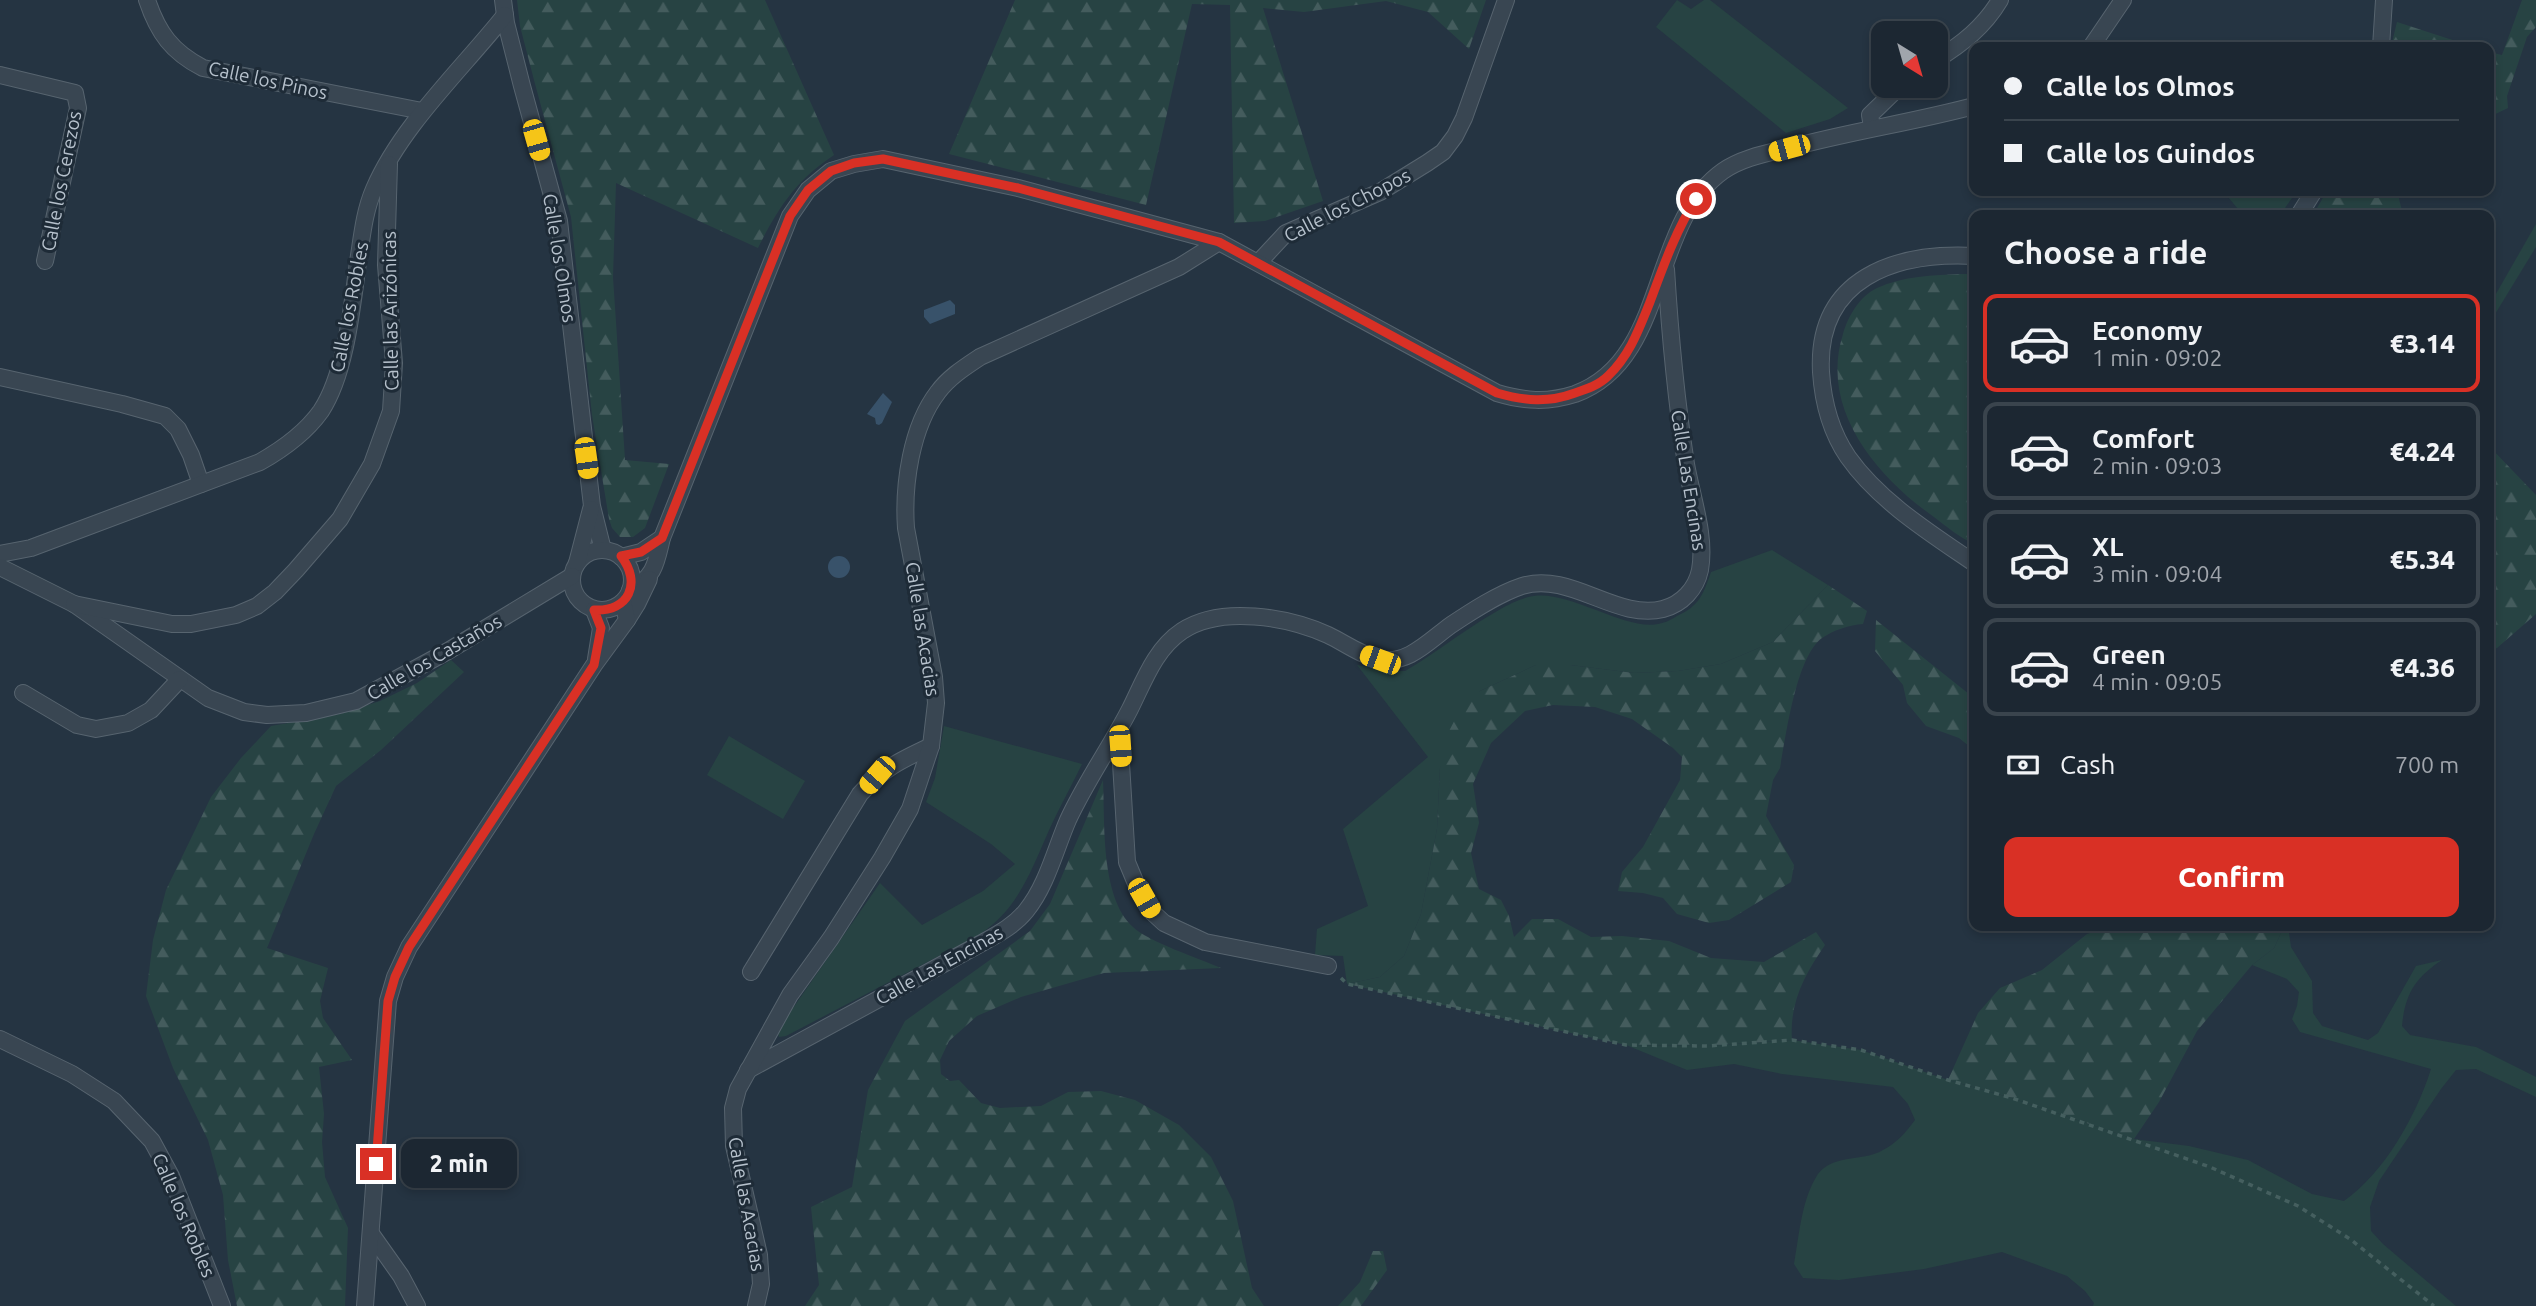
<!DOCTYPE html>
<html lang="en">
<head>
<meta charset="utf-8">
<style>
  :root { --surface:#1c2732; --page:#252f3a; --text:#f1f3f6; --muted:#a0a5ac; --line:#3a444d; --accent:#d93025 }
  body { margin:0; font-family:Ubuntu,sans-serif; background:var(--page); color:var(--text); height:100vh; display:flex; flex-direction:column; font-size:26px; white-space:nowrap }
  * { box-sizing:border-box; margin:0 }
  p { font-size:23px; color:var(--muted) }
  .icon { flex:none; width:38px; height:38px; fill:none; stroke:currentColor; stroke-width:2; stroke-linecap:round; stroke-linejoin:round }
  .map { position:relative; flex:1; overflow:hidden }
  .panel { position:absolute; left:1969px; top:210px; width:525px; height:721px; display:flex; flex-direction:column; background:var(--surface); border-radius:14px; box-shadow:0 4px 10px #0003,0 0 0 2px var(--line) }
  .panel>* { flex:none }
  .hud { position:absolute; left:1969px; top:42px; width:525px; height:154px; border-radius:14px; box-shadow:0 4px 10px #0003,0 0 0 2px var(--line); display:grid; align-content:center; height:154px; padding:0 35px; background:var(--surface) }
  .needle { width:46px; rotate:143deg }
  .controls { position:absolute; left:1871px; top:21px; display:grid; gap:14px }
  .controls a { display:grid; place-items:center; width:77px; height:77px; border-radius:14px; background:var(--surface); box-shadow:0 4px 10px #0003,0 0 0 2px var(--line); font-size:35px }
  .end { position:absolute; width:32px; height:32px; margin:-16px; border:9px solid #d93025; background:#fff; box-shadow:0 0 0 4px #fff }
  .from { border-radius:50% }
  .bubble { position:absolute; height:49px; border-radius:14px; background:var(--surface); box-shadow:0 4px 10px #0003,0 0 0 2px var(--line); font-size:23px; font-weight:800; line-height:49px; text-align:center }
  .car { position:absolute; width:21px; height:42px; margin:-21px -10px; border-radius:9px; box-shadow:0 0 5px 2px #0007; background:linear-gradient(#f5c518 24%,#345 0 40%,#f5c518 0 76%,#345 0 86%,#f5c518 0) }
  .hud b { display:flex; align-items:center; gap:24px; height:66px; font-size:26px }
  .hud b+b { border-top:2px solid var(--line) }
  .hud i { width:18px; height:18px; background:var(--text) }
  ul { padding:0; list-style:none }
  li { display:flex; align-items:center; gap:21px; height:98px; margin:0 14px 10px; padding:0 21px; border:4px solid var(--line); border-radius:14px }
  li div { flex:1 }
  li b { display:block; font-size:26px }
  li em { font-style:normal; font-weight:800 }
  li.selected { border-color:var(--accent) }
  li>.icon { width:63px; height:63px; stroke-width:1.5 }
  h2 { padding:0 35px; font-size:32px; line-height:84px }
  .pay { display:flex; align-items:center; gap:18px; height:77px; padding:0 35px; font-size:26px }
  .pay p { margin-inline-start:auto }
  .action { display:flex; gap:14px; margin-top:auto; padding:14px 35px }
  .action a { flex:1; height:80px; border-radius:14px; background:var(--accent); color:#fff; font-size:28px; font-weight:800; line-height:80px; text-align:center }
  .map>svg:first-child { display:block }
  .green { fill:#274343 }
  .forest { fill:url(#forest-firs) }
  .water { fill:#38526a }
  .lines { fill:none; stroke-linecap:round; stroke-linejoin:round }
  .street-casing { stroke:#57646f; stroke-width:18 }
  .path { stroke:#455f5f; stroke-width:3.5; stroke-dasharray:5 5; stroke-linecap:butt }
  .street { stroke:#394652; stroke-width:16 }
  .route { stroke:#d93025; stroke-width:9 }
  .labels { text-anchor:middle; stroke-width:6; stroke-linejoin:round; paint-order:stroke }
  .street-label { font-size:19px; fill:#b6c1cc; stroke:#1e2b37 }
</style>
</head>
<body>
<div class="map">
<svg width="2536" height="1306" viewBox="0 0 2536 1306">
  <defs>
    <pattern id="forest-firs" width="22" height="20" patternUnits="userSpaceOnUse" patternTransform="scale(1.75)"><rect width="22" height="20" fill="#274343"/><path d="M5 1l3.5 6h-7zM16 11l3.5 6h-7z" fill="#445c5d"/></pattern>
  </defs>
  <rect width="100%" height="100%" fill="#253442"/>
  <g class="green">
    <polygon points="1677,0 1691,9 1704,0 1710,0 1848,108 1830,119 1786,133 1656,27"/>
    <polygon points="2223,191 2297,191 2280,215 2243,215"/>
    <polygon points="2536,224 2536,247 2489,324 2489,306"/>
    <path d="M1772,550L1828,585L1773,642L1721,664L1678,671L1634,673L1570,665H1536L1480,691L1440,768L1437,829L1421,914L1404,956L1380,977L1347,984L1343,956L1315,955L1317,929L1368,906L1343,829L1428,757L1357,665L1390,671H1405C1438,653 1501,600 1534,596C1572,591 1630,634 1662,623C1667,622 1672,619 1677,616C1699,606 1703,595 1711,572Z"/>
    <path d="M944,726L1082,764C1072,785 1060,806 1050,828C1031,870 1020,907 979,935L786,1036L779,1037L777,1031L880,883L922,925L983,891L1015,864L991,844L926,802L935,778Z"/>
    <polygon points="729,736 805,781 783,819 707,775"/>
    <path d="M2284,926H2288L2291,947L2312,981L2313,1013L2322,1026L2368,1040L2378,1033L2416,966L2442,960C2415,978 2405,994 2402,1026L2410,1035L2476,1047L2536,1077V1097L2476,1069L2456,1070L2441,1089L2379,1181L2370,1207L2371,1231L2383,1244L2456,1306H2093L2094,1303L2085,1291L2067,1276L2002,1252L1924,1269L1839,1280L1803,1278L1794,1264C1799,1237 1801,1204 1815,1179C1829,1152 1862,1163 1883,1150C1897,1143 1906,1132 1915,1120L1908,1104L1893,1087L1782,1074L1734,1064L1687,1070L1626,1045L1707,1046L1792,1040L1861,1050L1948,1080L2012,1098L2134,1139L2189,1146L2248,1160L2312,1194L2344,1201C2385,1172 2416,1116 2431,1069L2300,1032L2292,1019L2297,1006L2299,992L2287,979L2252,965L2274,948Z"/>
  </g>
  <g class="forest">
    <path d="M517,0H765L834,155C796,180 778,208 758,248L616,183L613,277L625,460L669,464L645,528L633,537H620L612,528L609,519L592,415L571,217L534,80L520,26Z"/>
    <polygon points="1015,0 1486,0 1469,49 1428,12 1386,1 1304,12 1263,8 1323,201 1265,221 1234,223 1230,5 1192,4 1146,205 949,154"/>
    <polygon points="2522,0 2536,0 2536,27 2527,37 2507,96 2508,108 2489,117 2489,52 2502,55"/>
    <polygon points="2397,22 2474,47 2391,47"/>
    <polygon points="2327,191 2397,191 2403,215 2313,215"/>
    <path d="M1961,274H1974V544C1959,537 1947,527 1934,517C1877,477 1819,409 1843,334C1848,316 1860,296 1877,288C1903,276 1934,275 1961,274Z"/>
    <polygon points="2488,445 2536,495 2536,614 2497,648 2489,651"/>
    <path d="M1828,585L1867,611L1863,624C1849,625 1834,630 1822,638C1796,657 1786,736 1780,768L1773,780L1766,816L1794,865L1791,882L1729,920L1709,923L1677,914L1663,898L1643,893L1618,891L1622,872L1643,847L1680,780L1682,757L1673,748L1632,719L1595,707L1553,705L1525,711L1491,743L1473,784L1479,823L1471,853L1479,889L1501,900L1509,916L1514,937L1532,919H1558L1591,937L1622,936L1669,941L1711,958L1764,962L1816,932L1825,945C1805,974 1789,1003 1792,1040L1707,1046L1626,1045L1347,984L1380,977L1404,956L1421,914L1437,829L1440,768L1447,735L1462,706L1480,691L1536,665H1570L1634,673L1678,671L1721,664L1773,642Z"/>
    <polygon points="1876,620 1974,698 1974,750 1959,738 1926,726 1907,703 1903,685 1875,651"/>
    <polygon points="451,660 464,672 381,750 336,786 314,834 267,948 328,968 320,1001 323,1018 352,1060 319,1067 324,1114 322,1142 325,1177 348,1228 345,1306 237,1306 228,1260 223,1195 208,1140 173,1068 146,996 153,940 166,890 211,797 241,758 271,726 340,714 380,701 417,683"/>
    <path d="M1103,780C1105,821 1100,897 1133,927C1147,941 1200,959 1221,968L1104,973L1021,997L977,1016L949,1041L940,1060L941,1074L950,1081L959,1080L981,1103L1000,1108L1041,1106L1068,1092L1101,1091L1135,1100L1179,1125L1211,1157L1233,1201L1252,1288L1264,1306H805L819,1285L811,1207L852,1187L868,1090L905,1021L1030,931L1050,904Z"/>
    <polygon points="2113,926 2284,926 2274,948 2252,965 2197,1031 2159,1102 2134,1139 2012,1098 1948,1080 1978,1013 2000,988 2042,970 2087,934"/>
    <polygon points="1373,1251 1383,1251 1387,1270 1361,1306 1338,1306 1360,1282"/>
  </g>
  <g class="water">
    <polygon points="950,300 955,305 955,314 930,324 924,317 924,310"/>
    <polygon points="883,393 892,402 882,423 879,425 876,424 875,418 867,414"/>
    <circle cx="839" cy="567" r="11"/>
  </g>
  <g class="lines">
    <defs>
      <g id="street">
        <path d="M147,0C158,33 172,52 203,68L422,111"/>
        <polyline points="503,0 506,23 522,86 559,221 592,506 603,550"/>
        <polyline points="2091,47 2123,0"/>
        <polyline points="2381,47 2384,0"/>
        <path d="M1936,60C1962,44 1984,27 2000,0"/>
        <polyline points="0,75 75,93 78,108 45,261"/>
        <polyline points="1872,127 1870,115 1900,86"/>
        <polyline points="2299,215 2314,191"/>
        <path d="M1974,256C1895,252 1816,278 1821,372C1823,403 1831,432 1848,457C1879,501 1930,533 1974,563"/>
        <polyline points="1259,262 1286,233 1380,192 1427,163 1443,152 1455,136 1464,118 1506,0"/>
        <polyline points="0,377 122,404 165,416 178,429 191,455 201,484"/>
        <circle cx="602" cy="580" r="30"/>
        <path d="M0,554L31,548L260,462C283,449 306,432 321,411C346,373 352,306 358,262C362,237 364,212 374,189C401,126 462,69 505,15"/>
        <polyline points="621,557 641,552 662,538"/>
        <polyline points="577,563 591,509"/>
        <polyline points="0,567 74,604 208,698 244,712 267,715 306,713 356,701 448,651 572,576"/>
        <path d="M630,590C655,577 656,563 662,538L790,216L808,190L831,171L854,164L883,159L1018,188L1219,242L1497,393C1524,401 1547,403 1575,394C1669,360 1648,224 1723,171C1743,157 1769,153 1793,147C1853,131 1914,122 1974,106"/>
        <polyline points="74,604 172,624 191,624 236,615 257,606 275,592 296,570 340,519 372,464 391,411 394,363 386,265 389,164"/>
        <polyline points="594,610 601,628 596,659"/>
        <polyline points="627,620 637,604 649,579"/>
        <polyline points="23,693 77,725 96,729 128,723 151,710 180,679"/>
        <polyline points="1119,730 1127,862 1137,886 1151,911 1164,923 1205,942 1328,966"/>
        <path d="M751,972L860,794C882,769 901,760 931,746"/>
        <polyline points="0,1039 72,1074 114,1101 152,1141 171,1176 222,1306"/>
        <path d="M748,1070L980,944C996,935 1014,926 1026,911C1047,885 1055,850 1068,820C1086,781 1111,746 1130,709C1144,681 1155,649 1182,631C1221,605 1288,617 1328,635C1345,643 1360,655 1379,659C1407,666 1430,640 1451,625C1472,611 1498,594 1522,586C1570,571 1617,621 1663,609C1682,604 1696,589 1700,570C1706,536 1692,498 1686,464C1676,399 1670,335 1666,269"/>
        <polyline points="372,1235 401,1276 417,1306"/>
        <polyline points="365,1306 388,1001 395,977 409,947 594,665 627,620 623,602"/>
        <path d="M756,1306L761,1284L759,1255L734,1146L733,1108L738,1089L790,995L831,938L882,858L910,809L931,746L936,703L934,677L906,528C903,485 911,427 938,392C949,377 965,367 980,357L1179,267L1219,242"/>
      </g>
    </defs>
    <use href="#street" class="street-casing"/>
    <polyline class="path" points="1341,978 1347,984 1626,1045 1707,1046 1792,1040 1861,1050 1948,1080 2012,1098 2210,1167 2298,1206 2350,1239 2434,1306"/>
    <use href="#street" class="street"/>
  </g>
  <g class="lines">
    <path class="route" d="M376,1164L388,1001L395,977L409,947L594,665L601,628L594,610C629,612 642,583 621,556L641,552L662,538L790,216L808,190L831,171L854,163L883,159L1018,188L1219,242L1497,393C1525,401 1548,403 1575,393C1587,389 1599,385 1608,376C1630,355 1639,329 1650,302C1663,267 1676,230 1696,199"/>
  </g>
  <g class="labels">
    <g class="street-label">
      <text transform="translate(268 80) rotate(12)" y="7">Calle los Pinos</text>
      <text transform="translate(61 181) rotate(-79)" y="7">Calle los Cerezos</text>
      <text transform="translate(1347 205) rotate(-27)" y="7">Calle los Chopos</text>
      <text transform="translate(560 258) rotate(81)" y="7">Calle los Olmos</text>
      <text transform="translate(349 307) rotate(-79)" y="7">Calle los Robles</text>
      <text transform="translate(390 311) rotate(-91)" y="7">Calle las Arizónicas</text>
      <text transform="translate(1689 480) rotate(81)" y="7">Calle Las Encinas</text>
      <text transform="translate(923 629) rotate(81)" y="7">Calle las Acacias</text>
      <text transform="translate(434 657) rotate(-30)" y="7">Calle los Castaños</text>
      <text transform="translate(939 965) rotate(-29)" y="7">Calle Las Encinas</text>
      <text transform="translate(747 1204) rotate(80)" y="7">Calle las Acacias</text>
      <text transform="translate(184 1215) rotate(67)" y="7">Calle los Robles</text>
    </g>
  </g>
</svg>
<div class="controls">
<a><svg class="needle" viewBox="-14 -14 28 28"><path d="M0-13l5 13h-10z" fill="#e53935"/><path d="M0 13l5-13h-10z" fill="#a0a5ac"/></svg></a>
</div>
<i class="end from" style="left:1696px;top:199px"></i>
<i class="end" style="left:376px;top:1164px"></i>
<div class="bubble" style="left:401px;top:1139px;width:116px">2 min</div>
<i class="car" style="left:536px;top:140px;rotate:164deg"></i>
<i class="car" style="left:1789px;top:148px;rotate:255deg"></i>
<i class="car" style="left:586px;top:458px;rotate:172deg"></i>
<i class="car" style="left:1380px;top:660px;rotate:290deg"></i>
<i class="car" style="left:1120px;top:746px;rotate:176deg"></i>
<i class="car" style="left:877px;top:775px;rotate:221deg"></i>
<i class="car" style="left:1144px;top:898px;rotate:150deg"></i>
<div class="hud">
<b><i class="from"></i>Calle los Olmos</b>
<b><i></i>Calle los Guindos</b>
</div>
<section class="panel">
<h2>Choose a ride</h2>
<ul>
<li class="selected"><svg class="icon" aria-label="car" viewBox="0 0 24 24"><path d="M5 17H2v-5l4-1 3-4h7l3 4 3 1v5h-3M9 17h6M6 11h13"/><circle cx="7" cy="17" r="2"/><circle cx="17" cy="17" r="2"/></svg><div><b>Economy</b><p>1 min · 09:02</p></div><em>€3.14</em></li>
<li><svg class="icon" aria-label="car" viewBox="0 0 24 24"><path d="M5 17H2v-5l4-1 3-4h7l3 4 3 1v5h-3M9 17h6M6 11h13"/><circle cx="7" cy="17" r="2"/><circle cx="17" cy="17" r="2"/></svg><div><b>Comfort</b><p>2 min · 09:03</p></div><em>€4.24</em></li>
<li><svg class="icon" aria-label="car" viewBox="0 0 24 24"><path d="M5 17H2v-5l4-1 3-4h7l3 4 3 1v5h-3M9 17h6M6 11h13"/><circle cx="7" cy="17" r="2"/><circle cx="17" cy="17" r="2"/></svg><div><b>XL</b><p>3 min · 09:04</p></div><em>€5.34</em></li>
<li><svg class="icon" aria-label="car" viewBox="0 0 24 24"><path d="M5 17H2v-5l4-1 3-4h7l3 4 3 1v5h-3M9 17h6M6 11h13"/><circle cx="7" cy="17" r="2"/><circle cx="17" cy="17" r="2"/></svg><div><b>Green</b><p>4 min · 09:05</p></div><em>€4.36</em></li>
</ul>
<div class="pay"><svg class="icon" aria-label="cash" viewBox="0 0 24 24"><path d="M3 7h18v10H3z"/><circle cx="12" cy="12" r="2"/></svg>Cash<p>700 m</p></div>
<div class="action"><a>Confirm</a></div>
</section>
</div>
</body>
</html>
